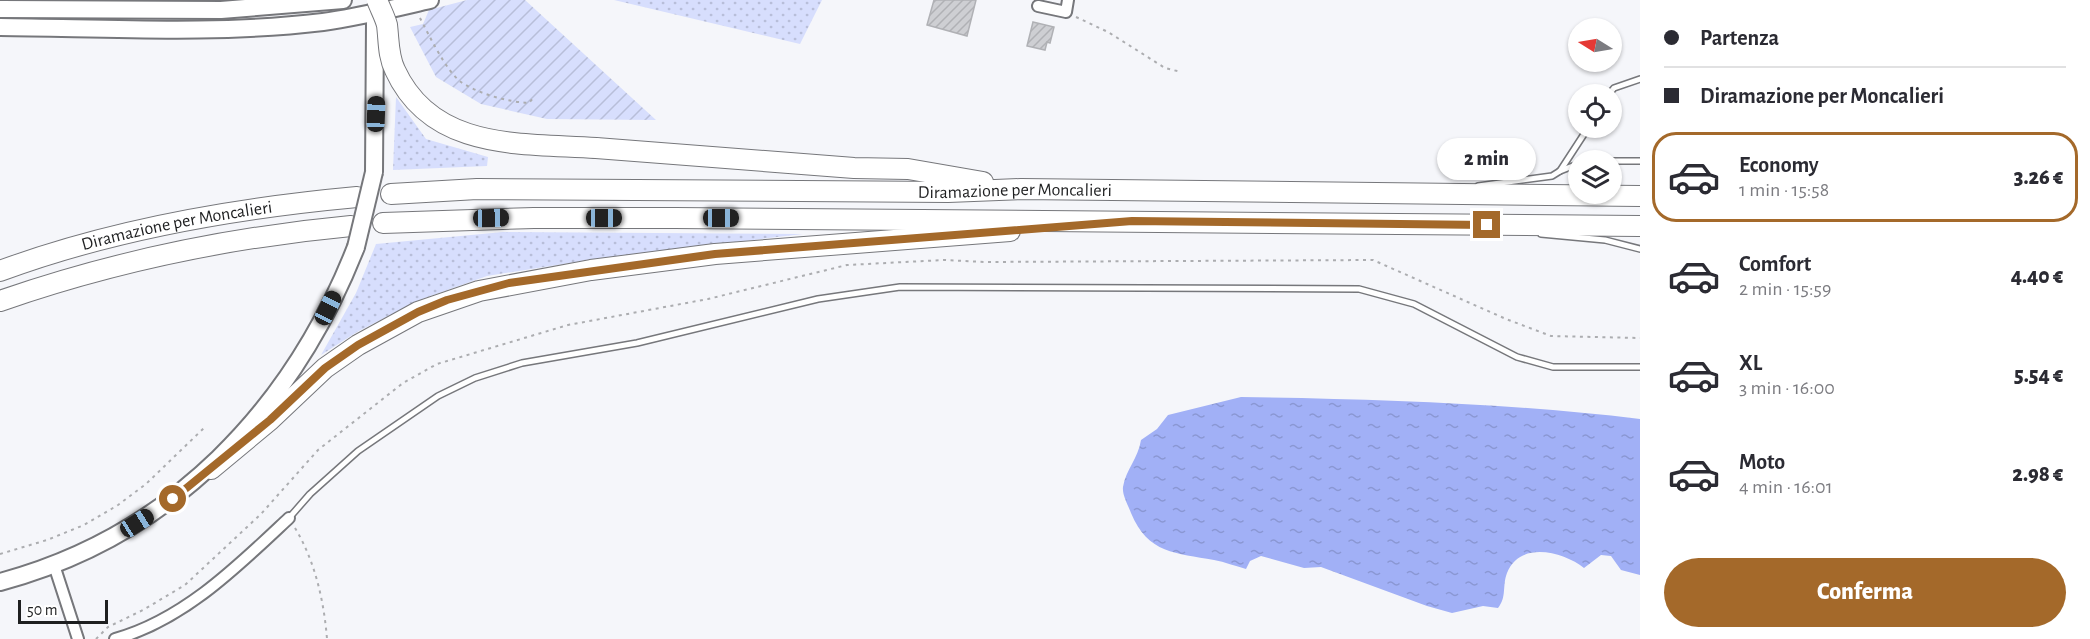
<!DOCTYPE html>
<html lang="it">
<head>
<meta charset="utf-8">
<style>
  :root { --surface:#fff; --page:#f7f7f7; --text:#2b2b33; --muted:#7c7c81; --line:#e1e1e2; --accent:#a4692a }
  body { margin:0; font-family:"Alegreya Sans",sans-serif; background:var(--page); color:var(--text); height:100vh; display:flex; flex-direction:column; font-size:22px; white-space:nowrap }
  * { box-sizing:border-box; margin:0 }
  p { font-size:20px; color:var(--muted) }
  .icon { flex:none; width:33px; height:33px; fill:none; stroke:currentColor; stroke-width:2; stroke-linecap:round; stroke-linejoin:round }
  .map { position:relative; flex:1; overflow:hidden }
  .side { display:flex; flex-direction:column; background:var(--surface); width:450px }
  .side>* { flex:none }
  .top-card { display:grid; align-content:center; height:132px; padding:0 24px; background:var(--surface) }
  .needle { width:39px; rotate:281deg }
  .tools { position:absolute; left:1568px; top:18px; display:grid; gap:12px }
  .tools a { display:grid; place-items:center; width:54px; height:54px; border-radius:50%; background:var(--surface); box-shadow:0 2px 4px #0004; font-size:30px }
  .scale { position:absolute; left:18px; bottom:15px; width:90px; box-sizing:border-box; padding-left:6px; border:3px solid #1e1f20; border-top:0; font-size:16px; line-height:21px; white-space:nowrap; color:#1e1f20; -webkit-text-stroke:4px #fff; paint-order:stroke }
  .end { position:absolute; width:27px; height:27px; margin:-14px; border:8px solid #a4692a; background:#fff; box-shadow:0 0 0 3px #fff }
  .from { border-radius:50% }
  .bubble { position:absolute; height:42px; border-radius:21px; background:var(--surface); box-shadow:0 2px 4px #0004; font-size:20px; font-weight:800; line-height:42px; text-align:center }
  .car { position:absolute; width:18px; height:36px; margin:-18px -9px; border-radius:8px; box-shadow:0 0 4px 2px #0007; background:linear-gradient(#222 24%,#8ab4d8 0 40%,#222 0 76%,#8ab4d8 0 86%,#222 0) }
  .top-card b { display:flex; align-items:center; gap:21px; height:57px; font-size:22px }
  .top-card b+b { border-top:2px solid var(--line) }
  .top-card i { width:15px; height:15px; background:var(--text) }
  ul { padding:0; list-style:none }
  li { display:flex; align-items:center; gap:18px; height:90px; margin:0 12px 9px; padding:0 12px; border:3px solid transparent; border-radius:24px }
  li div { flex:1 }
  li b { display:block; font-size:22px }
  li em { font-style:normal; font-weight:800 }
  li.selected { border-color:var(--accent) }
  li>.icon { width:54px; height:54px; stroke-width:1.5 }
  .cta { display:flex; gap:12px; margin-top:auto; padding:12px 24px }
  .cta a { flex:1; height:69px; border-radius:36px; background:var(--accent); color:#fff; font-size:24px; font-weight:800; line-height:69px; text-align:center }
  main { display:flex; flex:1; min-height:0 }
  .map>svg:first-child { display:block }
  .grass { fill:url(#grass-dots) }
  .garden { fill:url(#garden-furrows) }
  .water { fill:url(#water-ripples) }
  .building { fill:url(#building-hatch); stroke:#b0b1b5; stroke-width:1.5 }
  .lines { fill:none; stroke-linecap:round; stroke-linejoin:round }
  .lane-casing { stroke:#76777b; stroke-width:8 }
  .street-casing { stroke:#76777b; stroke-width:14 }
  .primary-casing { stroke:#76777b; stroke-width:20 }
  .highway-casing { stroke:#76777b; stroke-width:22 }
  .path { stroke:#acadb0; stroke-width:2; stroke-dasharray:3 4.5; stroke-linecap:butt }
  .lane { stroke:#fff; stroke-width:5 }
  .street { stroke:#fff; stroke-width:10 }
  .primary { stroke:#fff; stroke-width:16 }
  .highway { stroke:#fff; stroke-width:20 }
  .primary-bridge-casing { stroke:#76777b; stroke-width:20; stroke-linecap:butt }
  .highway-bridge-casing { stroke:#76777b; stroke-width:22; stroke-linecap:butt }
  .primary-bridge { stroke:#fff; stroke-width:16 }
  .highway-bridge { stroke:#fff; stroke-width:20 }
  .route { stroke:#a4692a; stroke-width:8 }
  .labels { text-anchor:middle; stroke-width:4.5; stroke-linejoin:round; paint-order:stroke }
  .street-label { font-size:18px; fill:#1e1f20; stroke:#fff }
</style>
</head>
<body>
<main>
<div class="map">
<svg width="1640" height="639" viewBox="0 0 1640 639">
  <defs>
    <pattern id="grass-dots" width="8" height="8" patternUnits="userSpaceOnUse" patternTransform="scale(1.5)"><rect width="8" height="8" fill="#d7defd"/><path d="M2 2h.1M6 6h.1" fill="none" stroke="#b8bed9" stroke-width="1.8" stroke-linecap="round"/></pattern>
    <pattern id="garden-furrows" width="10" height="10" patternUnits="userSpaceOnUse" patternTransform="scale(1.5)"><rect width="10" height="10" fill="#d7defd"/><path d="M-1 1l2-2M0 10L10 0M9 11l2-2" fill="none" stroke="#b8bed9"/></pattern>
    <pattern id="water-ripples" width="26" height="14" patternUnits="userSpaceOnUse" patternTransform="scale(1.5)"><rect width="26" height="14" fill="#a1b0f6"/><path d="M2 4q2-2 4 0t4 0M15 11q2-2 4 0t4 0" fill="none" stroke="#8a97d3"/></pattern>
    <pattern id="building-hatch" width="6" height="6" patternUnits="userSpaceOnUse" patternTransform="scale(1.5)"><rect width="6" height="6" fill="#cecfd3"/><path d="M-1 1l2-2M0 6l6-6M5 7l2-2" fill="none" stroke="#b0b1b5"/></pattern>
  </defs>
  <rect width="100%" height="100%" fill="#f5f6fa"/>
  <g class="grass">
    <polygon points="614,0 822,0 800,44"/>
    <polygon points="396,97 426,139 488,157 487,166 393,170"/>
    <polygon points="503,232 803,234 601,258 487,276 419,300 357,332 321,355 356,293 376,244"/>
  </g>
  <polygon class="garden" points="467,0 525,0 656,120 547,119 481,104 436,77 410,27 423,24 429,10"/>
  <path class="water" d="M1241,397C1374,399 1507,403 1640,419V575L1621,570L1611,556L1601,555L1584,568C1564,552 1520,540 1507,573C1502,586 1507,597 1498,608L1483,606L1452,613L1427,606L1321,567L1304,568L1261,556L1250,561L1246,569C1235,566 1225,562 1214,560C1176,553 1148,554 1131,513C1128,505 1122,495 1123,487C1126,469 1138,459 1141,440L1157,429L1168,415Z"/>
  <g class="building">
    <polygon points="934,0 976,0 967,36 927,25"/>
    <polygon points="1033,22 1054,27 1050,43 1047,42 1045,50 1027,46"/>
  </g>
  <g class="lines">
    <defs>
      <g id="lane">
        <polyline points="1609,94 1614,88 1640,79"/>
        <polyline points="1611,161 1640,161"/>
        <polyline points="1560,171 1578,164"/>
        <polyline points="1478,186 1552,176 1560,171 1588,128"/>
        <polyline points="1541,234 1605,240 1640,249"/>
        <polyline points="289,518 310,494 358,451 438,396 475,378 522,363 637,343 818,299 900,287 1359,289 1414,304 1517,357 1553,367 1640,367"/>
      </g>
      <g id="street">
        <polyline points="1038,6 1066,12 1068,0"/>
        <polyline points="54,565 78,639"/>
        <path d="M115,639C184,620 239,565 289,518"/>
      </g>
      <g id="primary">
        <polyline points="0,9 221,10 343,0"/>
        <path d="M0,27C107,28 216,35 323,22C359,17 395,8 430,0"/>
        <polyline points="374,172 375,23"/>
        <path d="M0,582C172,536 292,410 356,247"/>
      </g>
      <g id="highway">
        <polyline points="596,148 854,168 908,169 983,182"/>
        <path id="s1" d="M391,194L477,189L948,192L1021,189L1640,196"/>
        <polyline points="383,223 534,218 675,218 1640,226"/>
        <path id="s2" d="M0,271C113,229 237,208 357,197"/>
        <path d="M0,301C112,262 233,237 351,226"/>
        <polyline points="211,469 270,420 325,368 358,345 418,312 479,291 591,270 715,254 1010,231"/>
      </g>
    </defs>
    <use href="#lane" class="lane-casing"/>
    <use href="#street" class="street-casing"/>
    <use href="#primary" class="primary-casing"/>
    <use href="#highway" class="highway-casing"/>
    <g class="path">
      <polyline points="1076,17 1108,32 1165,68 1181,72"/>
      <path d="M420,18C429,35 446,71 461,82C479,94 508,102 529,103L535,96"/>
      <path d="M295,528C315,561 324,601 327,639"/>
      <polyline points="0,554 47,540 84,525 118,505 146,484 206,426"/>
      <polyline points="96,639 108,627 143,610 185,585 261,514 318,450 403,383 437,364 568,325 708,299 847,265 944,260 986,262 1373,260 1506,319 1551,336 1640,338"/>
    </g>
    <use href="#lane" class="lane"/>
    <use href="#street" class="street"/>
    <use href="#primary" class="primary"/>
    <use href="#highway" class="highway"/>
    <defs>
      <polyline id="primary-bridge" points="356,247 374,172"/>
      <path id="highway-bridge" d="M377,0C380,8 385,17 387,25C389,41 388,56 395,70C432,151 521,143 596,148"/>
    </defs>
    <use href="#primary-bridge" class="primary-bridge-casing"/>
    <use href="#highway-bridge" class="highway-bridge-casing"/>
    <use href="#primary-bridge" class="primary-bridge"/>
    <use href="#highway-bridge" class="highway-bridge"/>
  </g>
  <g class="lines">
    <polyline class="route" points="173,499 270,420 325,368 358,345 418,312 447,300 509,283 715,254 1132,221 1487,225"/>
  </g>
  <g class="labels">
    <g class="street-label">
      <text dy="6" stroke="none"><textPath href="#s1" startOffset="624">Diramazione per Moncalieri</textPath></text>
      <text dy="6" stroke="none"><textPath href="#s2" startOffset="183">Diramazione per Moncalieri</textPath></text>
    </g>
  </g>
</svg>
<div class="tools">
<a><svg class="needle" viewBox="-14 -14 28 28"><path d="M0-13l5 13h-10z" fill="#e53935"/><path d="M0 13l5-13h-10z" fill="#7c7c81"/></svg></a>
<a><svg class="icon" aria-label="locate" viewBox="0 0 24 24"><circle cx="12" cy="12" r="6"/><path d="M12 2v4M12 18v4M2 12h4M18 12h4"/></svg></a>
<a><svg class="icon" aria-label="layers" viewBox="0 0 24 24"><path d="M12 4l9 5-9 5-9-5zM3 14l9 5 9-5"/></svg></a>
</div>
<div class="scale">50 m</div>
<i class="end from" style="left:173px;top:499px"></i>
<i class="end" style="left:1487px;top:225px"></i>
<div class="bubble" style="left:1437px;top:138px;width:99px">2 min</div>
<i class="car" style="left:376px;top:114px;rotate:2deg"></i>
<i class="car" style="left:491px;top:218px;rotate:89deg"></i>
<i class="car" style="left:604px;top:218px;rotate:90deg"></i>
<i class="car" style="left:721px;top:218px;rotate:90deg"></i>
<i class="car" style="left:328px;top:308px;rotate:26deg"></i>
<i class="car" style="left:137px;top:523px;rotate:58deg"></i>
</div>
<section class="side">
<div class="top-card">
<b><i class="from"></i>Partenza</b>
<b><i></i>Diramazione per Moncalieri</b>
</div>
<ul>
<li class="selected"><svg class="icon" aria-label="car" viewBox="0 0 24 24"><path d="M5 17H2v-5l4-1 3-4h7l3 4 3 1v5h-3M9 17h6M6 11h13"/><circle cx="7" cy="17" r="2"/><circle cx="17" cy="17" r="2"/></svg><div><b>Economy</b><p>1 min · 15:58</p></div><em>3.26 €</em></li>
<li><svg class="icon" aria-label="car" viewBox="0 0 24 24"><path d="M5 17H2v-5l4-1 3-4h7l3 4 3 1v5h-3M9 17h6M6 11h13"/><circle cx="7" cy="17" r="2"/><circle cx="17" cy="17" r="2"/></svg><div><b>Comfort</b><p>2 min · 15:59</p></div><em>4.40 €</em></li>
<li><svg class="icon" aria-label="car" viewBox="0 0 24 24"><path d="M5 17H2v-5l4-1 3-4h7l3 4 3 1v5h-3M9 17h6M6 11h13"/><circle cx="7" cy="17" r="2"/><circle cx="17" cy="17" r="2"/></svg><div><b>XL</b><p>3 min · 16:00</p></div><em>5.54 €</em></li>
<li><svg class="icon" aria-label="car" viewBox="0 0 24 24"><path d="M5 17H2v-5l4-1 3-4h7l3 4 3 1v5h-3M9 17h6M6 11h13"/><circle cx="7" cy="17" r="2"/><circle cx="17" cy="17" r="2"/></svg><div><b>Moto</b><p>4 min · 16:01</p></div><em>2.98 €</em></li>
</ul>
<div class="cta"><a>Conferma</a></div>
</section>
</main>
</body>
</html>
